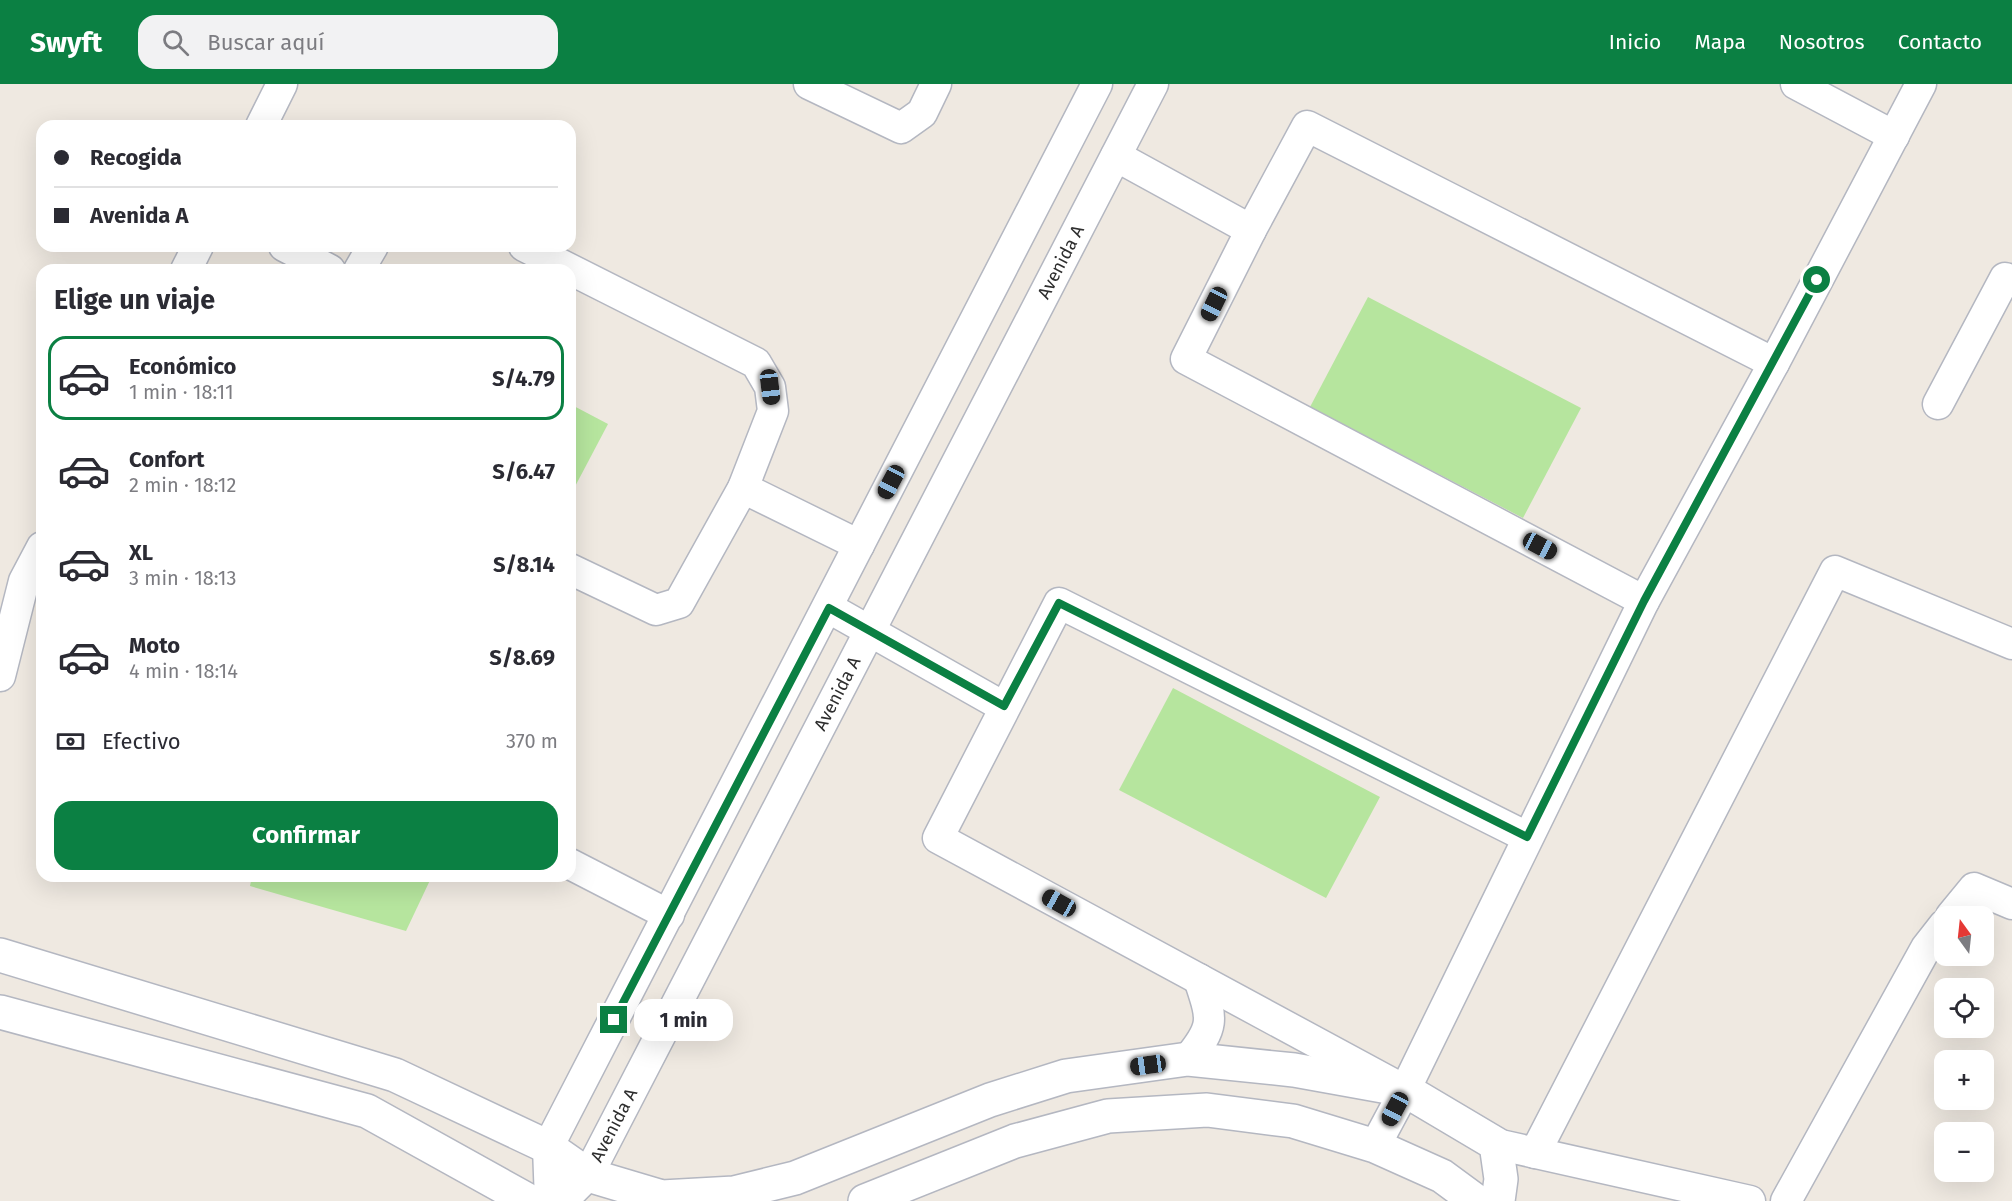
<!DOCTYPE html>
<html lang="es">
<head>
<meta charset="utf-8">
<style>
  :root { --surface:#fff; --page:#f2f2f3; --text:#2b2b33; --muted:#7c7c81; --line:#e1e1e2; --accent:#0b8043 }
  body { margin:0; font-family:"Fira Sans",sans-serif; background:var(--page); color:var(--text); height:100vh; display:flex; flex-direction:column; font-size:22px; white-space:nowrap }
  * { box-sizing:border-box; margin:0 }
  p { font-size:20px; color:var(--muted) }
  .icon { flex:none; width:33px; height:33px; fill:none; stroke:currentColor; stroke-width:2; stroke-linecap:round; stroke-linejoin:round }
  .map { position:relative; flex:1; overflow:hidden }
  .drawer { position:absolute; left:36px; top:180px; width:540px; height:618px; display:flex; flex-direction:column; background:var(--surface); border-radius:18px; box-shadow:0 6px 24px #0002 }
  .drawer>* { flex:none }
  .top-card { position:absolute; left:36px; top:36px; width:540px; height:132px; border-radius:18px; box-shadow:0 6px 24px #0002; display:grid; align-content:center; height:132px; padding:0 18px; background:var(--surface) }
  .needle { width:39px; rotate:345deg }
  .controls { position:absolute; left:1934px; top:822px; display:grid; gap:12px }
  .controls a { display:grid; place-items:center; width:60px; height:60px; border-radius:12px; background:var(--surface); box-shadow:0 6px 24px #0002; font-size:30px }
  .end { position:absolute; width:27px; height:27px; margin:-14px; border:8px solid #0b8043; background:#fff; box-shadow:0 0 0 3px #fff }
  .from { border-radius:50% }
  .bubble { position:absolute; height:42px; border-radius:18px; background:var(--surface); box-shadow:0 6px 24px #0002; font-size:20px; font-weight:700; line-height:42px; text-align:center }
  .car { position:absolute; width:18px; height:36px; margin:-18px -9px; border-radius:8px; box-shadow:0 0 4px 2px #0007; background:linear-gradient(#222 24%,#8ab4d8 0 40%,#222 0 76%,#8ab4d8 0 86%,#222 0) }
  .top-card b { display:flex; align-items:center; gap:21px; height:57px; font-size:22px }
  .top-card b+b { border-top:2px solid var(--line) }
  .top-card i { width:15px; height:15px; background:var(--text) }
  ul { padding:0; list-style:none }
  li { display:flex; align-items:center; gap:18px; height:84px; margin:0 12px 9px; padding:0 6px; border:3px solid transparent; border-radius:18px }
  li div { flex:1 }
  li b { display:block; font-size:22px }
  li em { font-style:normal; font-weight:700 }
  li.on { border-color:var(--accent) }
  li>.icon { width:54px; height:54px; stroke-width:1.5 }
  h2 { padding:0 18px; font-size:27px; line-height:72px }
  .pay { display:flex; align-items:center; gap:15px; height:66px; padding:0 18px; font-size:22px }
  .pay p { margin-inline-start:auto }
  .button { display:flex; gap:12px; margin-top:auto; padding:12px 18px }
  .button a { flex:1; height:69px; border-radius:18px; background:var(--accent); color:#fff; font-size:24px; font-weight:700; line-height:69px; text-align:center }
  header { display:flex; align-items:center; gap:36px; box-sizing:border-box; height:84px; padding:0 30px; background:var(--accent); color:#fff }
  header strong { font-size:28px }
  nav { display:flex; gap:33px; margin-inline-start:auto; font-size:21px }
  .search { width:420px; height:54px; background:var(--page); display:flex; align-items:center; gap:15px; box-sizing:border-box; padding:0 21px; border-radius:18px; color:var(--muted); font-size:22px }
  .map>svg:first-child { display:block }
  .green { fill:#b6e59e }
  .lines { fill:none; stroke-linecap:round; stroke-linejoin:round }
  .minor-casing { stroke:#b4b7c1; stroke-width:33 }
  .tertiary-casing { stroke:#b4b7c1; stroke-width:36 }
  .minor { stroke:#fff; stroke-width:30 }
  .tertiary { stroke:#fff; stroke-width:33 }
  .route { stroke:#0b8043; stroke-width:8 }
  .labels { text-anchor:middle; stroke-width:4.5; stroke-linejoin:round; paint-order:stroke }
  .street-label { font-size:18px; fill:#2e2e2e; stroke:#fff }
</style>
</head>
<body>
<header>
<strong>Swyft</strong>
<div class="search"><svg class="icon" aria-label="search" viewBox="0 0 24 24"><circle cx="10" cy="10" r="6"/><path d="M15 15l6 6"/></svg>Buscar aquí</div>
<nav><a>Inicio</a><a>Mapa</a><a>Nosotros</a><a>Contacto</a></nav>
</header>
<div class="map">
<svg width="2012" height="1117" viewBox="0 0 2012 1117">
  <rect width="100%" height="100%" fill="#efe9e1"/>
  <g class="green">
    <polygon points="1368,213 1581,324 1523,434 1310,323"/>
    <polygon points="570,320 608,340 570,412"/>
    <polygon points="1173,604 1380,713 1326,814 1119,706"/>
    <polygon points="252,792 432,792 406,847 250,802"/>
  </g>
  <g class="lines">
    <defs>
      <g id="minor">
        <polyline points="809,0 901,44 922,29 936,0"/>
        <polyline points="1796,0 1894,52"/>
        <polyline points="261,42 282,0"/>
        <polyline points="1116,72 1251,146"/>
        <polyline points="284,162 330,186"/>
        <polyline points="524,162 756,279 770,303 773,327 743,404 679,519 656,526 570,485"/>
        <polyline points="186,186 198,162"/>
        <polyline points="359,186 373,162"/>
        <polyline points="1938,320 2005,194 2012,196"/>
        <polyline points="743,404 859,461"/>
        <polyline points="1644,517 1186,275 1251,146 1307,42 1774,279"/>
        <polyline points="829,524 1004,623"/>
        <polyline points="0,592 24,497 42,463"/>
        <polyline points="570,780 669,831"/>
        <polyline points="1951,832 1974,804 2012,820"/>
        <path d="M1188,975C1216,941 1212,935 1199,895"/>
        <polyline points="1393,1000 938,754 1059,519 1527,753"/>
        <polyline points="1496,1060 1750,1117"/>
        <polyline points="1375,1062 1405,1006 1644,517 1774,279 1921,0"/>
        <polyline points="1535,1069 1835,487 2012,560"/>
        <polyline points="550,1117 548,1063 1097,0"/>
        <path id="s1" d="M562,1117L588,1091L1153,0"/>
        <polyline points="1786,1117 1926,864 1944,841"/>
      </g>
      <g id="tertiary">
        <polyline points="0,871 395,991 548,1063 588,1091 662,1113 734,1109 795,1094 990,1016 1066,992 1188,975 1294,986 1405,1006 1496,1060 1501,1095 1498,1117"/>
        <polyline points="0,928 367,1027 529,1117"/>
        <polyline points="865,1117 1015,1057 1108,1032 1207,1026 1293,1037 1375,1062 1442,1092 1476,1117"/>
      </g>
    </defs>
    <use href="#minor" class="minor-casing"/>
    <use href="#tertiary" class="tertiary-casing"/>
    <use href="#minor" class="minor"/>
    <use href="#tertiary" class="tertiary"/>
  </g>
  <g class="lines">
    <polyline class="route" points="614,936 829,524 1004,622 1059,519 1527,753 1644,517 1817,196"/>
  </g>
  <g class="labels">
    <g class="street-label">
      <text dy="6" stroke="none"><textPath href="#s1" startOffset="1065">Avenida A</textPath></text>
      <text dy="6" stroke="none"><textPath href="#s1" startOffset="579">Avenida A</textPath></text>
      <text dy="6" stroke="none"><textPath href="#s1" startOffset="93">Avenida A</textPath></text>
    </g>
  </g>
</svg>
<div class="controls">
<a><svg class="needle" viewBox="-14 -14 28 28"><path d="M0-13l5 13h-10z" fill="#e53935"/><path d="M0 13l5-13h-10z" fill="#7c7c81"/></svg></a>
<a><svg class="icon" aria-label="locate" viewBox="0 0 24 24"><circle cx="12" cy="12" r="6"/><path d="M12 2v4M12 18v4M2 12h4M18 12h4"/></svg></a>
<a>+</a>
<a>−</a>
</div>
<i class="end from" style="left:1817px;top:196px"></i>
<i class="end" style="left:614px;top:936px"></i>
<div class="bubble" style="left:634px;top:915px;width:99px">1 min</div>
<i class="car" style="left:1214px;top:220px;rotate:206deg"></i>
<i class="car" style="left:770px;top:303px;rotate:173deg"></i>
<i class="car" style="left:891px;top:398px;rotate:208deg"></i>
<i class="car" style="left:1540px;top:462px;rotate:118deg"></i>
<i class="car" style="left:1059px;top:819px;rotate:299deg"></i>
<i class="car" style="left:1148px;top:981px;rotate:262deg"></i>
<i class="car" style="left:1395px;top:1025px;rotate:208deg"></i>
<div class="top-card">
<b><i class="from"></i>Recogida</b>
<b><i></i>Avenida A</b>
</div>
<section class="drawer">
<h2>Elige un viaje</h2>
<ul>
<li class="on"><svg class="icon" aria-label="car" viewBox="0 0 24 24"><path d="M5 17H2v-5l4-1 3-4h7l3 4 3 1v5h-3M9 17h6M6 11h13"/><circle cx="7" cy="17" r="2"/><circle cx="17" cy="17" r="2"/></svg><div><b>Económico</b><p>1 min · 18:11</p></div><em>S/4.79</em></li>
<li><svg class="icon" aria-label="car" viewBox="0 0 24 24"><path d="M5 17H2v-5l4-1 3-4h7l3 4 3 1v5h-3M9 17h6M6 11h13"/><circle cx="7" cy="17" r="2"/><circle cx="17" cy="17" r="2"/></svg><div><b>Confort</b><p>2 min · 18:12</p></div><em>S/6.47</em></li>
<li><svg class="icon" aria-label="car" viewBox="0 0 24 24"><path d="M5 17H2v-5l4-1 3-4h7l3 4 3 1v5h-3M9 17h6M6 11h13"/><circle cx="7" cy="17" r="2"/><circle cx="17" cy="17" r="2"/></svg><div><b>XL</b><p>3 min · 18:13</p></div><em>S/8.14</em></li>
<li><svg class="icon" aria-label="car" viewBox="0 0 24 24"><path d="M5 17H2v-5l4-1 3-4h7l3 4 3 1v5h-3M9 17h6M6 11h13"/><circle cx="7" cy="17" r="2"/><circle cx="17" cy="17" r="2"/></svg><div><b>Moto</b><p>4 min · 18:14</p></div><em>S/8.69</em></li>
</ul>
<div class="pay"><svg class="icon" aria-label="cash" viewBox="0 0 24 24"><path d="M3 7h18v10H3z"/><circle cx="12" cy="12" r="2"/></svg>Efectivo<p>370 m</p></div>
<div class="button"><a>Confirmar</a></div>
</section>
</div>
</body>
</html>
